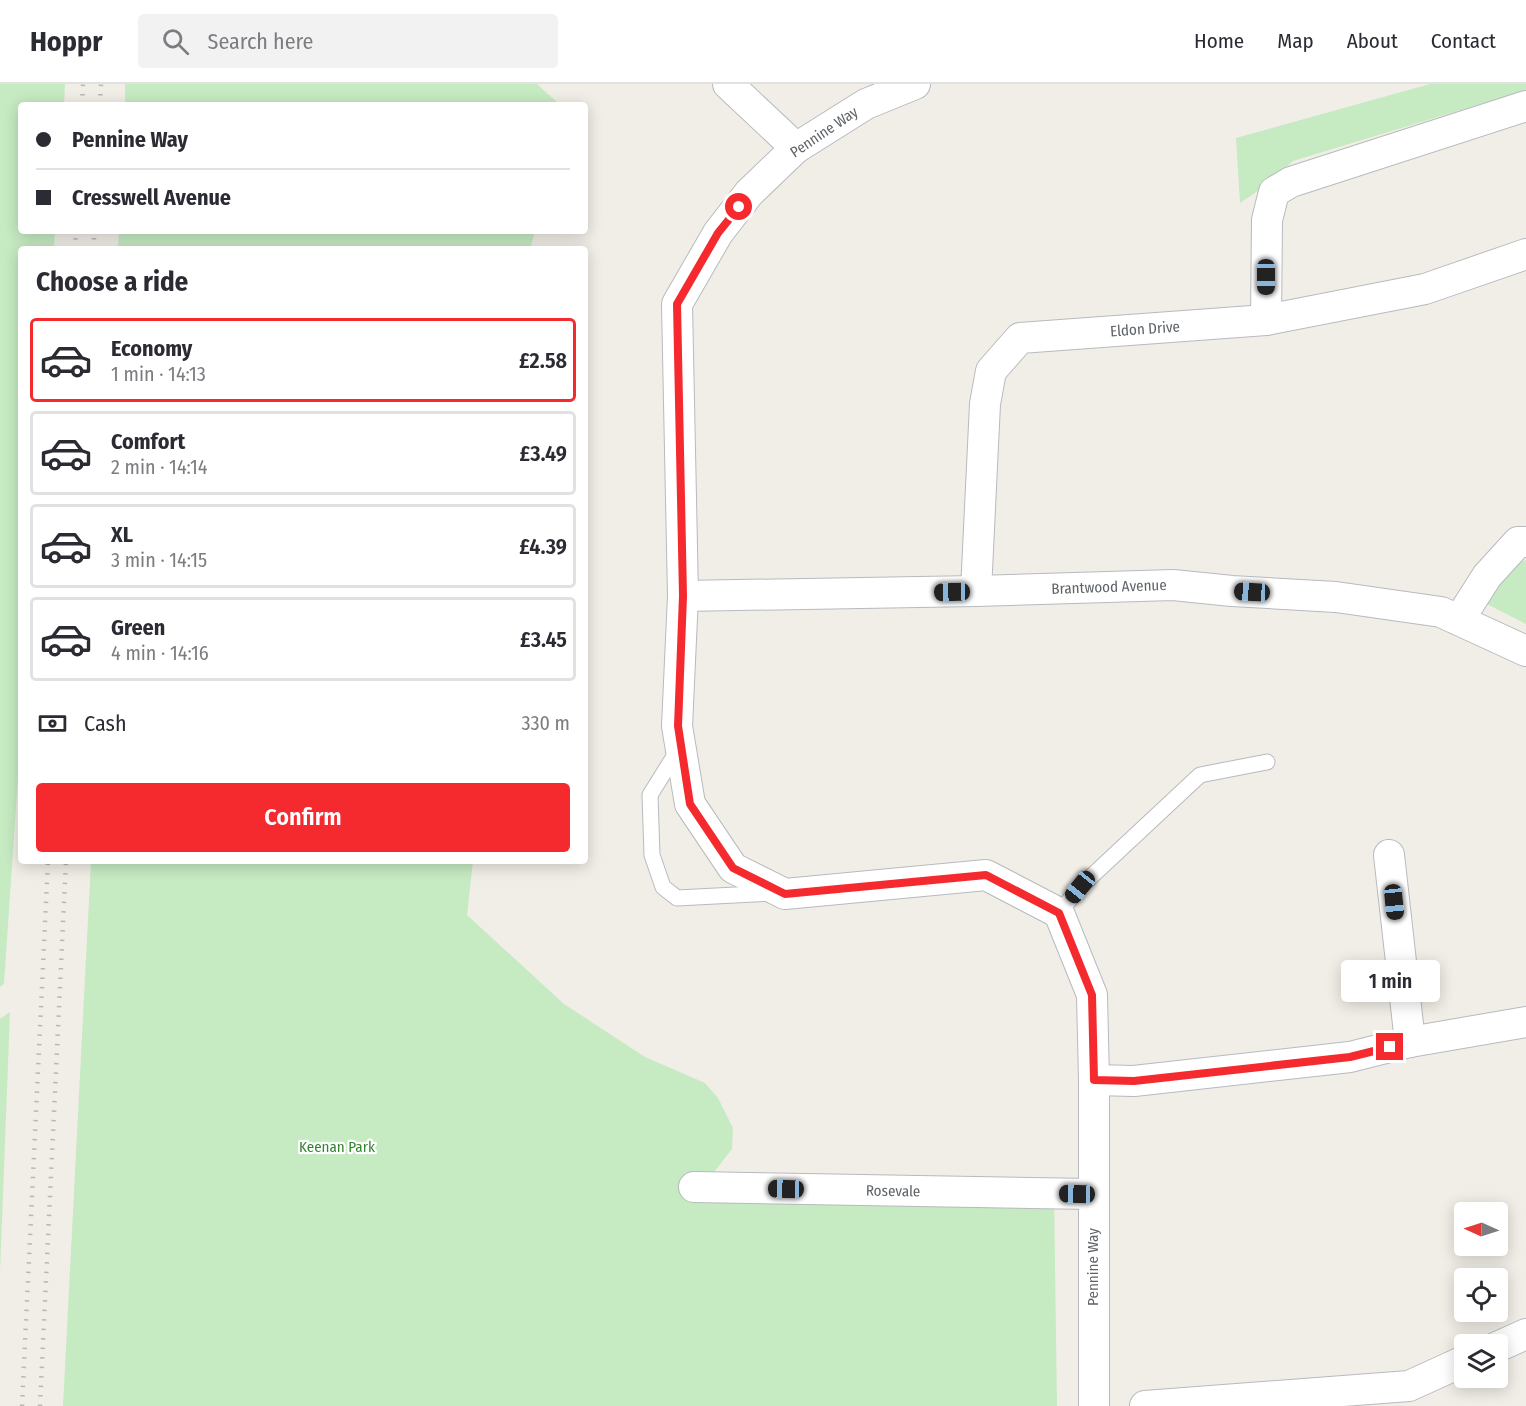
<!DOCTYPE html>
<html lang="en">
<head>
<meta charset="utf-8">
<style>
  :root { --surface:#fff; --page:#f2f2f3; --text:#2b2b33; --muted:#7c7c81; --line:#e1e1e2; --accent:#f42a2f }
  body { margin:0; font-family:"Fira Sans Condensed",sans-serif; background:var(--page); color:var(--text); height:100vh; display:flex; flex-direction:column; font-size:22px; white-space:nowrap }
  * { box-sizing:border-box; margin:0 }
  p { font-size:20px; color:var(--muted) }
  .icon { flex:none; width:33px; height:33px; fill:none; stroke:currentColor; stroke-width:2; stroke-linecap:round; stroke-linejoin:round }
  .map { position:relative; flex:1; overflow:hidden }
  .side { position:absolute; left:18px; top:162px; width:570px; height:618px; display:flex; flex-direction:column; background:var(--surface); border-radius:6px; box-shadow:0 3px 15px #0003 }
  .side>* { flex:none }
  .top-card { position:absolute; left:18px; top:18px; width:570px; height:132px; border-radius:6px; box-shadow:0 3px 15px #0003; display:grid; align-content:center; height:132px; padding:0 18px; background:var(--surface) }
  .needle { width:39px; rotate:273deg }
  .tools { position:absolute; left:1454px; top:1118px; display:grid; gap:12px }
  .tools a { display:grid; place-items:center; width:54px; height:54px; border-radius:6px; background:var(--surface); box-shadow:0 3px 15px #0003; font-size:30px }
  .end { position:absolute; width:27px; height:27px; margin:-14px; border:8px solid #f42a2f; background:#fff; box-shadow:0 0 0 3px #fff }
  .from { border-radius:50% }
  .bubble { position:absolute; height:42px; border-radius:6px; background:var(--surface); box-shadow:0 3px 15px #0003; font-size:20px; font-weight:600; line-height:42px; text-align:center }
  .car { position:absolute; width:18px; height:36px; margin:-18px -9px; border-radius:8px; box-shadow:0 0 4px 2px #0007; background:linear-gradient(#222 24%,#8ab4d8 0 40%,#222 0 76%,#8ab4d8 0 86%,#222 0) }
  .top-card b { display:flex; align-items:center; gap:21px; height:57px; font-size:22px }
  .top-card b+b { border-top:2px solid var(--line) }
  .top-card i { width:15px; height:15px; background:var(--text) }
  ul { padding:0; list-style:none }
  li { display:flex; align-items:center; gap:18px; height:84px; margin:0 12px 9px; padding:0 6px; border:3px solid var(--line); border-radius:6px }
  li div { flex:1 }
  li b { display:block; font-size:22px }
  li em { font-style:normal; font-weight:600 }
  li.on { border-color:var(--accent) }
  li>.icon { width:54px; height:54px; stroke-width:1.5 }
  h2 { padding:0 18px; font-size:27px; line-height:72px }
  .pay { display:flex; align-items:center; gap:15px; height:66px; padding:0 18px; font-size:22px }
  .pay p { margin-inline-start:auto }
  .cta { display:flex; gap:12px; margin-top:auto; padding:12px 18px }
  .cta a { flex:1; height:69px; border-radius:6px; background:var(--accent); color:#fff; font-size:24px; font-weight:600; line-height:69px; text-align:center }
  header { display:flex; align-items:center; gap:36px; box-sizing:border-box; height:84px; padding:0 30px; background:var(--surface); border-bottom:2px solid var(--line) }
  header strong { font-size:28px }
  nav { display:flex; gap:33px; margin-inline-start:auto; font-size:21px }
  .search { width:420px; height:54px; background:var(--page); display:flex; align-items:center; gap:15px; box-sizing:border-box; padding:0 21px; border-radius:6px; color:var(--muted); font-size:22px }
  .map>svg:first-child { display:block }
  .green { fill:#c6eac2 }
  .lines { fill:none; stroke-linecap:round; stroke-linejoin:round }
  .lane-casing { stroke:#b7babe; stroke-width:17 }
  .street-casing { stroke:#b7babe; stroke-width:32 }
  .lane { stroke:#fff; stroke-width:15 }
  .street { stroke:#fff; stroke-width:30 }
  .rail { stroke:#b6b7b8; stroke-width:4.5; stroke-dasharray:1.5 8; stroke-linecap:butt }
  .route { stroke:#f42a2f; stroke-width:8 }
  .labels { text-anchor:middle; stroke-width:4.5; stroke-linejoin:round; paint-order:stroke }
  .street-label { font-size:15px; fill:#5e6368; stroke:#fff }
  .park-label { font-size:15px; fill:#348530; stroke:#fff }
</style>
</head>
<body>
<header>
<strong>Hoppr</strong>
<div class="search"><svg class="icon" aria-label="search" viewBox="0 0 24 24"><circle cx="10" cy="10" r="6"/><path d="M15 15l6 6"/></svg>Search here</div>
<nav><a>Home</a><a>Map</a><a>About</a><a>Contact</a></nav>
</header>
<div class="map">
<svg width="1526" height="1322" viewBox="0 0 1526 1322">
  <rect width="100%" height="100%" fill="#f1eee7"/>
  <g class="green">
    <polygon points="0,0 65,0 64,21 21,21 21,147 55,147 54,165 21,165 21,649 4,900 0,903"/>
    <polygon points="125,0 537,0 560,21 125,21"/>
    <polygon points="1430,0 1526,0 1526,13 1487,18 1293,77 1262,104 1240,119 1236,54"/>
    <polygon points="119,147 535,147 530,165 118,165"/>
    <polygon points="1526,476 1526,540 1487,520 1510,481"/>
    <polygon points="91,777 473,777 467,831 564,920 645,973 705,999 718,1014 733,1044 732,1065 714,1088 716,1106 1054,1108 1057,1322 63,1322"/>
    <polygon points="10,928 0,1188 0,935"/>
  </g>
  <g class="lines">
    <defs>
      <g id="lane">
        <polyline points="678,666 650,711 652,771 663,803 677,814 773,809"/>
        <polyline points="1059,829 1080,803 1200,691 1267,678"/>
      </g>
      <g id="street">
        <polyline points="728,0 796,64"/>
        <polyline points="915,0 866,20 796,64 749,109 718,149 677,220 683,512 677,642 690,720 733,784 785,810 986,791 1059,829 1092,911 1094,996 1094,1322"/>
        <polyline points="1266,236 1267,136 1274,108 1291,98 1526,22"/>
        <polyline points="976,507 985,320 991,287 1020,254 1266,236 1425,205 1526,170"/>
        <polyline points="683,512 976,507 1173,501 1232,507 1336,513 1441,528 1526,567"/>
        <polyline points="1459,536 1487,492 1518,458 1526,458"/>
        <polyline points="1389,771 1410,958"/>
        <polyline points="1094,996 1134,997 1350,973 1410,958 1526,938"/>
        <polyline points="694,1103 1093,1110"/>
        <polyline points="1497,1263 1526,1250"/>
        <polyline points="1145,1322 1409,1302 1464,1277"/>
      </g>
    </defs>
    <use href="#lane" class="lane-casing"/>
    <use href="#street" class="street-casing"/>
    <use href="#lane" class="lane"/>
    <use href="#street" class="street"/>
    <g class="rail">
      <polyline points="82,21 83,0"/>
      <polyline points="100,21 101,0"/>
      <polyline points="75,165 76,147"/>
      <polyline points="94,165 94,147"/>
      <polyline points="22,1322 48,777"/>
      <polyline points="40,1322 66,777"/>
    </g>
  </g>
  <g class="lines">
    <polyline class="route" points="739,123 718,149 677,220 683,512 678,642 690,720 733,784 785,810 986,791 1059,829 1092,911 1094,996 1134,997 1350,973 1390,963"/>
  </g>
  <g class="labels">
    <g class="street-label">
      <text transform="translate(824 48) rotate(-34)" y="5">Pennine Way</text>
      <text transform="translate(1145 245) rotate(-4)" y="5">Eldon Drive</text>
      <text transform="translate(1109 503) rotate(-2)" y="5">Brantwood Avenue</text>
      <text transform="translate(893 1107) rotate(1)" y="5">Rosevale</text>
      <text transform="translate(1093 1183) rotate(-90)" y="5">Pennine Way</text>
    </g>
    <g class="park-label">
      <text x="337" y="1068">Keenan Park</text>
    </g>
  </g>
</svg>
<div class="tools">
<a><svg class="needle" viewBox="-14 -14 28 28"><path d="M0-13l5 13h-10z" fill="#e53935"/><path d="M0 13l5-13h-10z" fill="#7c7c81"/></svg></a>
<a><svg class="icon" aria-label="locate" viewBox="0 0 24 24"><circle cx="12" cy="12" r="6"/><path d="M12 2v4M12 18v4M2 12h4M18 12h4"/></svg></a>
<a><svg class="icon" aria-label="layers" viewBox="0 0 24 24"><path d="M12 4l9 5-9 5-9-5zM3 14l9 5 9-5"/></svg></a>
</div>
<i class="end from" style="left:739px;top:123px"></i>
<i class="end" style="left:1390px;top:963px"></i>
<div class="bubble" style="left:1341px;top:876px;width:99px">1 min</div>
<i class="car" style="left:1266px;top:193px;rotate:180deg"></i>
<i class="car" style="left:952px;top:508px;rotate:269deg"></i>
<i class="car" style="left:1252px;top:508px;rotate:273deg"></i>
<i class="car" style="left:1080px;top:803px;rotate:219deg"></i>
<i class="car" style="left:1394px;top:818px;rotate:174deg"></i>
<i class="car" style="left:786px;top:1105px;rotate:271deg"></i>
<i class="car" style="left:1077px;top:1110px;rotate:271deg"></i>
<div class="top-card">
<b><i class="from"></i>Pennine Way</b>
<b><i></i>Cresswell Avenue</b>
</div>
<section class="side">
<h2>Choose a ride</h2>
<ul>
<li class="on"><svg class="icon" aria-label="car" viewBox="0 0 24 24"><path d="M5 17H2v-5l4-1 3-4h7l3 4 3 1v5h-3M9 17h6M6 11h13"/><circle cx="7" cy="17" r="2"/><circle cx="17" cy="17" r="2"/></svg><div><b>Economy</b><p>1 min · 14:13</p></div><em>£2.58</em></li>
<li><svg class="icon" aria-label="car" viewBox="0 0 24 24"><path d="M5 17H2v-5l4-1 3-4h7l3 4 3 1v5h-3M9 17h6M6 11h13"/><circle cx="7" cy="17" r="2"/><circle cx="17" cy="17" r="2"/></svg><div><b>Comfort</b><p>2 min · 14:14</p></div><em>£3.49</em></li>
<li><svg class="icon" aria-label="car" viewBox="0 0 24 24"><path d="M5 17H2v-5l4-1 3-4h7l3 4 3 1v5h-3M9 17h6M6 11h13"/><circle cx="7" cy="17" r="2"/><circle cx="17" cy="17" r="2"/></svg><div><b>XL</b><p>3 min · 14:15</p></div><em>£4.39</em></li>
<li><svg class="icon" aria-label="car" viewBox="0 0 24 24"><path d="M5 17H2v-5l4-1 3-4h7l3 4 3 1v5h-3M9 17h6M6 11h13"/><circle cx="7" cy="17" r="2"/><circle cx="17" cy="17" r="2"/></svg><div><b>Green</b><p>4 min · 14:16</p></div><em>£3.45</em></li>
</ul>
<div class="pay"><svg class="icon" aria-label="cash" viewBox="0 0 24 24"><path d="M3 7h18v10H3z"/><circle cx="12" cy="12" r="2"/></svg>Cash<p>330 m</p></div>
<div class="cta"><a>Confirm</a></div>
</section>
</div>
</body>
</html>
